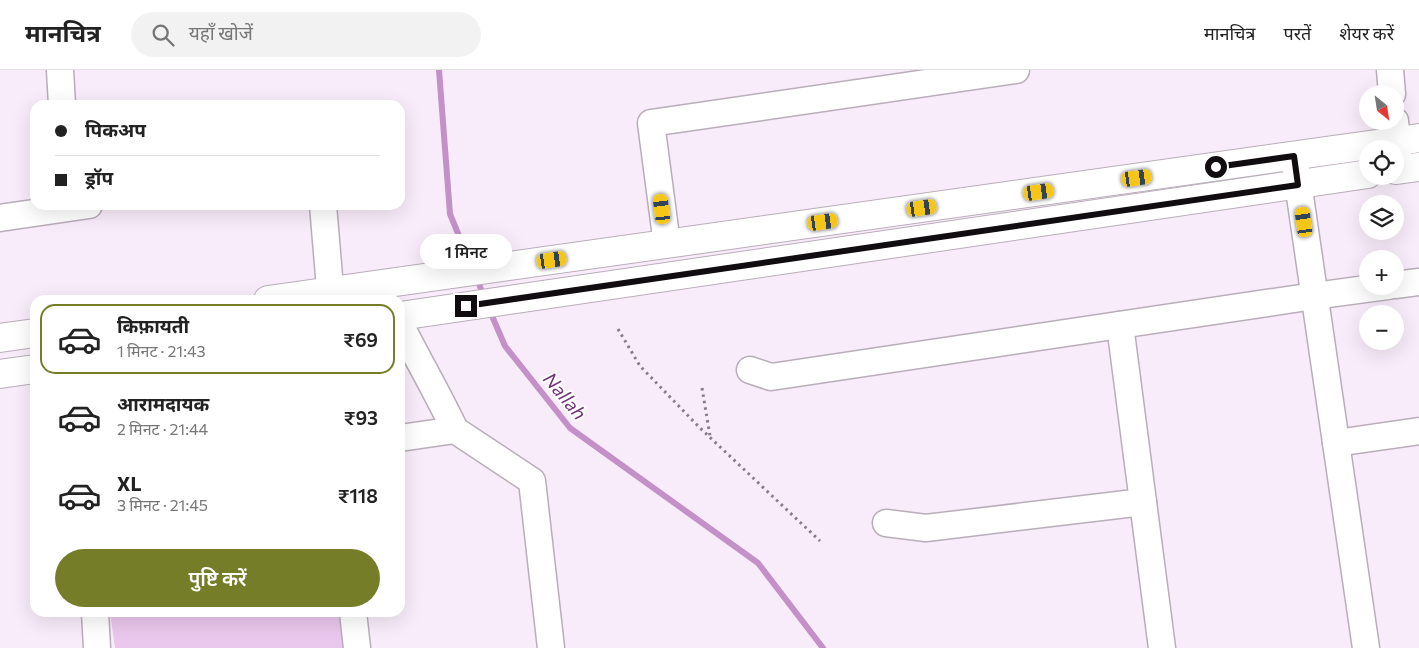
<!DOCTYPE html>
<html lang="hi">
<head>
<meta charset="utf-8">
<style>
  :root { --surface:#fff; --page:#f2f2f2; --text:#222; --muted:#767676; --line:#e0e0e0; --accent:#767d28 }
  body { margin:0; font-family:Commissioner,"Noto Sans Devanagari",sans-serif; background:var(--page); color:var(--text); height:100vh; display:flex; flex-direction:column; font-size:19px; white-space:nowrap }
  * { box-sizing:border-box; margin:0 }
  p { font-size:16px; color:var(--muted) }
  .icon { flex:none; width:28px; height:28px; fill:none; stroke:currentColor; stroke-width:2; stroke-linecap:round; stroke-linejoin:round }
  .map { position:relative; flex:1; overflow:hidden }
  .panel { position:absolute; left:30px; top:225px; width:375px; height:322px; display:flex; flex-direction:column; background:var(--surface); border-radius:15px; box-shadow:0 5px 20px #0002 }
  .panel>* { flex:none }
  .top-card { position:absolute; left:30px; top:30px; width:375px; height:110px; border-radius:15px; box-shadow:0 5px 20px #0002; display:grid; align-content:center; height:110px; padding:0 25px; background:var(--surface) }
  .needle { width:32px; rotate:150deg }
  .controls { position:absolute; left:1359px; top:15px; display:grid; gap:10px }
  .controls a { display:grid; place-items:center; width:45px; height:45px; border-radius:50%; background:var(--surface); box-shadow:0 5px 20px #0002; font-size:25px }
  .end { position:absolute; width:22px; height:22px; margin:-11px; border:6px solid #100c10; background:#fff; box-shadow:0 0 0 2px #fff }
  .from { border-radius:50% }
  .bubble { position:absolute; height:35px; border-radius:18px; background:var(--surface); box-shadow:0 5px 20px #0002; font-size:16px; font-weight:600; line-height:35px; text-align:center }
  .car { position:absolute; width:15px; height:30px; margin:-15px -8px; border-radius:6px; box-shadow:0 0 4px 1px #0007; background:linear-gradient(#f5c518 24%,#345 0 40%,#f5c518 0 76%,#345 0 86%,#f5c518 0) }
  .top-card b { display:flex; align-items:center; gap:18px; height:48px; font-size:19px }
  .top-card b+b { border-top:1px solid var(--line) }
  .top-card i { width:12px; height:12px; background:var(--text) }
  ul { padding:9px 0 0; list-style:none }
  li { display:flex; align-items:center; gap:15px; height:70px; margin:0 10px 8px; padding:0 15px; border:2px solid transparent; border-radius:15px }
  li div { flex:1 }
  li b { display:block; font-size:19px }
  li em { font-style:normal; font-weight:600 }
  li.active { border-color:var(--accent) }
  li>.icon { width:45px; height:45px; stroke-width:1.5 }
  .button { display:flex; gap:10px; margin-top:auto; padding:10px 25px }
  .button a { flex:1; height:58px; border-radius:30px; background:var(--accent); color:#fff; font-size:20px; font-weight:600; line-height:58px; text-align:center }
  header { display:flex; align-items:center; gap:30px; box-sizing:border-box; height:70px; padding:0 25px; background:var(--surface); border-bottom:1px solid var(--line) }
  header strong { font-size:24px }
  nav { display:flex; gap:28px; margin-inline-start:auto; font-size:18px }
  .search { width:350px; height:45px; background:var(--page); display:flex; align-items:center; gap:12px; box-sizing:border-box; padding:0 18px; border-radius:28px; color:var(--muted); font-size:19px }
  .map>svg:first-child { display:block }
  .green { fill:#eac7ec }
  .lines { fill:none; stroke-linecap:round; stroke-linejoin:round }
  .stream { stroke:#c391c7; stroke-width:6 }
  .street-casing { stroke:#b9adba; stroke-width:29 }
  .secondary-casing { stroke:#b9adba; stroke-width:30 }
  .path { stroke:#867e87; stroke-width:3; stroke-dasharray:2.5 4; stroke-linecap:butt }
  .street { stroke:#fff; stroke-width:26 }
  .secondary { stroke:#fff; stroke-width:28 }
  .route { stroke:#100c10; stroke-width:6 }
  .labels { text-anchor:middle; stroke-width:4; stroke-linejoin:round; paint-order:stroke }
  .water-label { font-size:19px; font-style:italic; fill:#703376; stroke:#fff }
</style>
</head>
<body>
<header>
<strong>मानचित्र</strong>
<div class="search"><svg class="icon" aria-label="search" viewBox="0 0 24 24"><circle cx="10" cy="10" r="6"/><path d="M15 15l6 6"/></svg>यहाँ खोजें</div>
<nav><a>मानचित्र</a><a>परतें</a><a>शेयर करें</a></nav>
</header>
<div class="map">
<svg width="1419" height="578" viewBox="0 0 1419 578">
  <rect width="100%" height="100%" fill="#f9ecfa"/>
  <polygon class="green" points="110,543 342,543 346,578 115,578"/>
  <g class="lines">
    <g class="stream">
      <polyline points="439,0 450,144 471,195"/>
      <polyline points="476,206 484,227"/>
      <polyline points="489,239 505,276 570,358 758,493 823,578"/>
    </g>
    <defs>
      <g id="street">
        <polyline points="60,0 62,35"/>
        <polyline points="1390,0 1392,24"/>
        <polyline points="1395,51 1399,93"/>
        <polyline points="1295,92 1366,578"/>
        <polyline points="323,135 331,230"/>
        <polyline points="0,148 89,135"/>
        <polyline points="667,174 651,53 1016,0"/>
        <polyline points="1395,215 1419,212"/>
        <path d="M400,254C418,290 438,324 455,360"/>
        <polyline points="1120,255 1162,578"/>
        <polyline points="750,300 771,307 1314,226 1388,216"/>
        <polyline points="400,368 455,360 532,411 551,578"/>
        <polyline points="1336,373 1419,361"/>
        <polyline points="886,453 926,458 1143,432"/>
        <polyline points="95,542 97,578"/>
        <polyline points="353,542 357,578"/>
      </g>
      <g id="secondary">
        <polyline points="1395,100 1419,97"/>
        <polyline points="268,230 1419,68"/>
        <polyline points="400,246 1368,104"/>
        <polyline points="0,268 35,263"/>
        <polyline points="0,304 35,299"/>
      </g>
    </defs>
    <use href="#street" class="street-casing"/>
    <use href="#secondary" class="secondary-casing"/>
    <g class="path">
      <polyline points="618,259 640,296 700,358 820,471"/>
      <polyline points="702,318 710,366"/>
    </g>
    <use href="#street" class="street"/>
    <use href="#secondary" class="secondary"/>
  </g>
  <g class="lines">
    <polyline class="route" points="466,236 1298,115 1294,86 1216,97"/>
  </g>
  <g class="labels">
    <g class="water-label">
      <text transform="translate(565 326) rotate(50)" y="7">Nallah</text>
    </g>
  </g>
</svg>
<div class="controls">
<a><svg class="needle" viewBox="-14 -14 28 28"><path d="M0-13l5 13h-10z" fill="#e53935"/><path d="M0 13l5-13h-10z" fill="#767676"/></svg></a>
<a><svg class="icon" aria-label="locate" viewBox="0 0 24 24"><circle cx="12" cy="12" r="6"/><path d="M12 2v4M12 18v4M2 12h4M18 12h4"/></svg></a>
<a><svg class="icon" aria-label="layers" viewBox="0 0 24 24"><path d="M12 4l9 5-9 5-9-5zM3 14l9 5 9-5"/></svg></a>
<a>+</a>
<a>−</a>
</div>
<i class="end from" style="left:1216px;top:97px"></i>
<i class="end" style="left:466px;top:236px"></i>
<div class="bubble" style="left:420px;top:164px;width:92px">1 मिनट</div>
<i class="car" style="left:1137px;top:108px;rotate:82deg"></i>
<i class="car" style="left:1039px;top:122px;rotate:82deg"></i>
<i class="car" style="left:922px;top:138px;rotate:82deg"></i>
<i class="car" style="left:662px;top:139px;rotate:353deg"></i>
<i class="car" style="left:823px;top:152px;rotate:82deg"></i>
<i class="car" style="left:1304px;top:152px;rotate:352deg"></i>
<i class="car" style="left:552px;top:190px;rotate:82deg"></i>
<div class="top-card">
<b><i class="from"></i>पिकअप</b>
<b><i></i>ड्रॉप</b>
</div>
<section class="panel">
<ul>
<li class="active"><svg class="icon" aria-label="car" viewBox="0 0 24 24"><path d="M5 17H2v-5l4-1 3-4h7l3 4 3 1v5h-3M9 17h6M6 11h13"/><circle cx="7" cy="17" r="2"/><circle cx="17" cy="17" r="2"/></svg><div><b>किफ़ायती</b><p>1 मिनट · 21:43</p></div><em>₹69</em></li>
<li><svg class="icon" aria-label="car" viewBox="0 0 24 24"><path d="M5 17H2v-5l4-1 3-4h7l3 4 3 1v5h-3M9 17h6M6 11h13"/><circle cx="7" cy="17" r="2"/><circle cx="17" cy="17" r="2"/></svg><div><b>आरामदायक</b><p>2 मिनट · 21:44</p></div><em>₹93</em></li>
<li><svg class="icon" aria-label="car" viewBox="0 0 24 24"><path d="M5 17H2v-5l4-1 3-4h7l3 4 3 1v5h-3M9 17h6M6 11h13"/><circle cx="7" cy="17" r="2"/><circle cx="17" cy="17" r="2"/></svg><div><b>XL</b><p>3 मिनट · 21:45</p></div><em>₹118</em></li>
</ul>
<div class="button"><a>पुष्टि करें</a></div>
</section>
</div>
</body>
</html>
